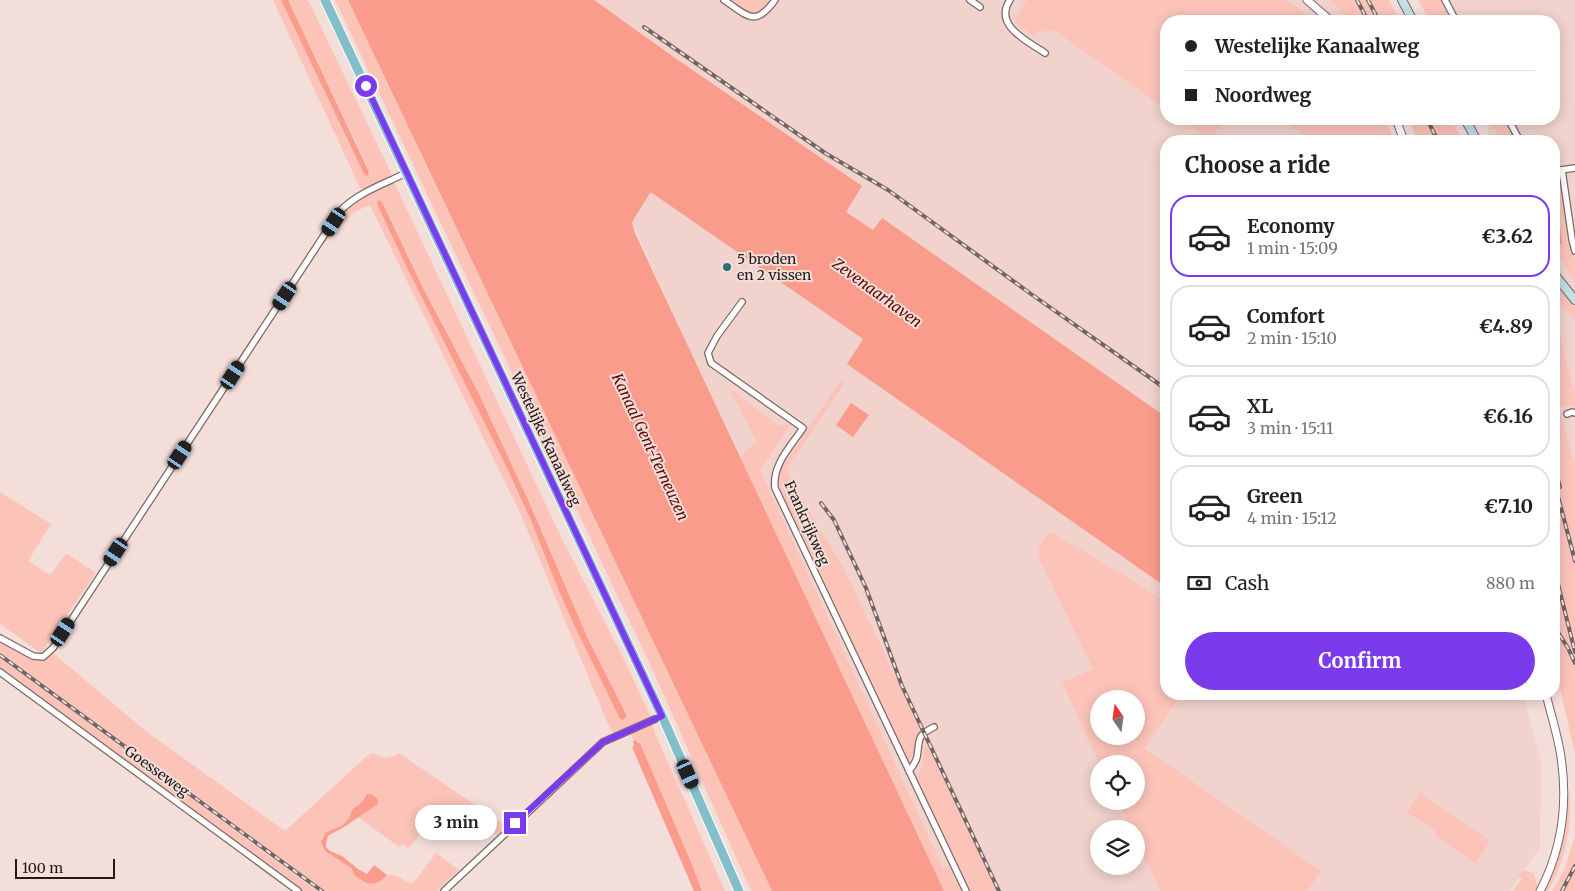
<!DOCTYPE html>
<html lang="en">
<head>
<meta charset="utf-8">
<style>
  :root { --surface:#fff; --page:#f6f6f6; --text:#222; --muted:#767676; --line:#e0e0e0; --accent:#7c3aed }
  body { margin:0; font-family:Merriweather,serif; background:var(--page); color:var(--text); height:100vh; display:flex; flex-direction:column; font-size:19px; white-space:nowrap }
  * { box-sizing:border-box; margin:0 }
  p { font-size:16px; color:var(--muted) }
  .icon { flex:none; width:28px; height:28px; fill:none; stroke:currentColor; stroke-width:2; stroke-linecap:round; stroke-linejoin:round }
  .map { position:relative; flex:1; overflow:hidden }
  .drawer { position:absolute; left:1160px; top:135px; width:400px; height:565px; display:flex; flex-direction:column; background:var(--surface); border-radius:20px; box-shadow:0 2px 12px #0003 }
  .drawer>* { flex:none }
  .top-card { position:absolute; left:1160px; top:15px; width:400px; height:110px; border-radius:20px; box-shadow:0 2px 12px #0003; display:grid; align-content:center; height:110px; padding:0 25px; background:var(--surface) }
  .needle { width:32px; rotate:347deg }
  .controls { position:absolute; left:1090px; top:690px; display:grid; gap:10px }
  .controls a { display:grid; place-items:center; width:55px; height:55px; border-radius:50%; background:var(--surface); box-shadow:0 2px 12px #0003; font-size:25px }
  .scale { position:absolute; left:15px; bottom:12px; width:100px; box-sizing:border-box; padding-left:5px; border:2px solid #211918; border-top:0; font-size:14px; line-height:18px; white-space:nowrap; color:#211918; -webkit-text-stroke:4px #f4deda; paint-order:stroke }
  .end { position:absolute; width:22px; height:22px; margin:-11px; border:6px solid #7c3aed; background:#fff; box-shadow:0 0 0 2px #fff }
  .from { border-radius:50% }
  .bubble { position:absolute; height:35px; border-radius:18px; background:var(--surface); box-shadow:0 2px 12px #0003; font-size:16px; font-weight:700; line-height:35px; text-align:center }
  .car { position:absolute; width:15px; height:30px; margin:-15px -8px; border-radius:6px; box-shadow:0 0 4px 1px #0007; background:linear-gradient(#222 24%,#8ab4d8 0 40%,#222 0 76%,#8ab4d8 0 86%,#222 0) }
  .top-card b { display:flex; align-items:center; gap:18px; height:48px; font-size:19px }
  .top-card b+b { border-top:1px solid var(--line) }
  .top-card i { width:12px; height:12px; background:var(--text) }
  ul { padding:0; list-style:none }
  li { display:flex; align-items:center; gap:15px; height:82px; margin:0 10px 8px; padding:0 15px; border:2px solid var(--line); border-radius:20px }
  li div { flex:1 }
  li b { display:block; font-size:19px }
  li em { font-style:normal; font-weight:700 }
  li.active { border-color:var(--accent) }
  li>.icon { width:45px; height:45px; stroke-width:1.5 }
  h2 { padding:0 25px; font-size:22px; line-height:60px }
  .pay { display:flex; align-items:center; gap:12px; height:55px; padding:0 25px; font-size:19px }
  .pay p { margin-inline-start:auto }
  .action { display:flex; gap:10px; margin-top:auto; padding:10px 25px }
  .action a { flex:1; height:58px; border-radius:30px; background:var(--accent); color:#fff; font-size:20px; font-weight:700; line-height:58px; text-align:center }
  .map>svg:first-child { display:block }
  .built { fill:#f1d2cc; fill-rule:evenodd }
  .green { fill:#fcc4b9; fill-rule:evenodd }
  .water { fill:#fa9c8b }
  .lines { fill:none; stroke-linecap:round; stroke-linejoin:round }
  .minor-casing { stroke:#7b6864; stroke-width:8 }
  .tertiary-casing { stroke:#7b6864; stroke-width:9 }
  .secondary-casing { stroke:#7b6864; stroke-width:10 }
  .primary-casing { stroke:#fff; stroke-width:11 }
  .minor { stroke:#fff; stroke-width:5.5 }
  .tertiary { stroke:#fff; stroke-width:7 }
  .secondary { stroke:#c1dfe5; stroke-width:8 }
  .primary { stroke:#83bfcb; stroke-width:9 }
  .rail-casing { stroke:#716462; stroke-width:4 }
  .rail { stroke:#f4deda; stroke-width:2; stroke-dasharray:5.5; stroke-linecap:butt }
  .route { stroke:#7c3aed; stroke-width:6 }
  .poi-dot { fill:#29707d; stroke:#f4deda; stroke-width:2 }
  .labels { text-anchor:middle; stroke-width:4; stroke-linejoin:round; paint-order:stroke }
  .poi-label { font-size:14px; fill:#211918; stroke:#f4deda; text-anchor:start }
  .street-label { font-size:14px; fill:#211918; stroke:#f4deda }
  .water-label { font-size:15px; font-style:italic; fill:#5d0901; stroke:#f4deda }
</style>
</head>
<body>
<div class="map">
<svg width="1575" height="891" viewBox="0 0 1575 891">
  <rect width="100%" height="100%" fill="#f4deda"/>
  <g class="built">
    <path d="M534,0H1351L1363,21H1166V119H1373L1379,141H1166V694H1523L1541,761L1540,848L1510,891H928ZM1099,699H1136V736H1099ZM1099,764H1136V801H1099ZM1099,829H1136V866H1099Z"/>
    <polygon points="1431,0 1575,0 1575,471 1554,392 1554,141 1490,141 1485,119 1554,119 1554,21 1442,21"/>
  </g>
  <g class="green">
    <polygon points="273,0 281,0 364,174 370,173 288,0 307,0 309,2 392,175 364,189 360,188"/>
    <polygon points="335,0 348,0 772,891 751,891 648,660"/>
    <polygon points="728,0 769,0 772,2 766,11 752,15 742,10"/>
    <polygon points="1027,0 1288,0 1315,21 1166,21 1166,109 1061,35 1052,30 1038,32 1035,37 1016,23 1014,19"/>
    <polygon points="1331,0 1389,0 1400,21 1349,21"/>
    <polygon points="1418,0 1440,0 1451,21 1430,21"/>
    <polygon points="1180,119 1225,119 1210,140"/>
    <polygon points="1281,119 1386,119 1394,141 1313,141"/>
    <polygon points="1409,119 1451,119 1463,141 1418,141"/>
    <polygon points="1487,119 1502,119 1514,141 1503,141"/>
    <polygon points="1554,177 1557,179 1561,183 1569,238 1575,262 1575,283 1554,248 1554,233 1560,244 1562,244 1557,200 1554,200"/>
    <path d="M394,182L562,539L625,661L651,718L618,732L614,733L610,729L521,515L370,205L354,212L316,252L349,204ZM382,202L424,290L479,394L529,502L588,639L627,716L622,720L620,719L575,627L558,589L532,523L507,468L406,266L377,204Z"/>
    <polygon points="1554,283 1575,308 1575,320 1554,295"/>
    <polygon points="1554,313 1575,395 1575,407 1569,405 1559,407 1575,466 1575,754 1554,662"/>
    <path d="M840,381L846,382L786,469L814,520L841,563L922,732C921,732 917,737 917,738C913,747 917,754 908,761L905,760L825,582L785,500L778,479L779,473L789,457Z"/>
    <polygon points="729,388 779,426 789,424 791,425 760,470 943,868 949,866 961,891 944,891 741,459 746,450 757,442"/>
    <polygon points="0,492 51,524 28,561 50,575 66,553 96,573 41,653 0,624"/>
    <path d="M1051,532L1138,584L1166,603V694H1182L1144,748L1321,871L1307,891H1161L1136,841V829H1131L1118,801H1136V764H1100L1062,683L1093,669L1038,557C1038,547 1043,537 1051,532ZM1099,699H1136V736H1099Z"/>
    <path d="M0,641L39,660L53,653L147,732L285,831L367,756L373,753C383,759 388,760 399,753L506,826L497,835L487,827L454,834L426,827L408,849L403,844L399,847L358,817L378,804C367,803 350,800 350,816L343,825L323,835L321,842L325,851L351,868C353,874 355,874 359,877C370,886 378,886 387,875C403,874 400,881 412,883L415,881L436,853L459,870L437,891H325L0,652Z"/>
    <polygon points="0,657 317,891 301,891 0,670"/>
    <polygon points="652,724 654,731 725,891 702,891 691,862 640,743 636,740 634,741 630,732"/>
    <polygon points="928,744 999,891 968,891 916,780 922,768 924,749"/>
    <path d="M1569,789C1573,825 1566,859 1548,891H1543C1560,859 1567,825 1569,789Z"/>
    <polygon points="1420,793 1490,841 1475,863 1435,835 1436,831 1407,812"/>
    <polygon points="1575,836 1575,891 1552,891 1564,871"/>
    <polygon points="1526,870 1534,874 1538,887 1535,891 1513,891 1522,879 1518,876 1521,872"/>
  </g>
  <g class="water">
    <polygon points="281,0 288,0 369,172 368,176 364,174"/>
    <polygon points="348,0 594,0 675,58 862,186 846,212 873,230 882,218 1166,417 1166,587 847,364 863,339 652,193 650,193 632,222 635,233 655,276 944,891 772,891"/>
    <polygon points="378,200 382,202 424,290 479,394 529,502 588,639 627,716 623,720 620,719 575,627 558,589 532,523 507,468 406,266 377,204"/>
    <polygon points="1554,200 1557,200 1562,244 1560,244 1554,233"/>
    <polygon points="851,403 869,415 853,437 836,425"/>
    <polygon points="636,740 638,743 640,743 691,862 702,891 694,891 632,747 634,745 633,741"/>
    <path d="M367,794H370C375,796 379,798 378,804L344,827L331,834L328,836L326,843V847L330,851L342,856L358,869L367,874L374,865L387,875C383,880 375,886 367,883C363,882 361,878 356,877L351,868L325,851L321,842L325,833L343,825L350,816C351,806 357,807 363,801C364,799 366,797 367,794Z"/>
  </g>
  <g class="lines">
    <defs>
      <g id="minor">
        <path d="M724,0C748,16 755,28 775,0"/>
        <polyline points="970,0 980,7"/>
        <path d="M1010,0C993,25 1027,41 1045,53"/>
        <polyline points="1445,0 1456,21"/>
        <polyline points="1508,119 1520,141"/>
        <polyline points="1562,170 1572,239 1575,251"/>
        <polyline points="1554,171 1575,168"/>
        <path d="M742,302L717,336L708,353L711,363L803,428C791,446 772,465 775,488L966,891"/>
        <polyline points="1567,414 1572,412 1575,413"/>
        <path d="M0,638L33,656L43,657L53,648L340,211C359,192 382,185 406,173"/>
        <polyline points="0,672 298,891"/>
        <path d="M909,771C912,767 916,762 917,757C920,739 916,736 934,727"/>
        <polyline points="444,891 603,742 662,716"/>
      </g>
      <g id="tertiary">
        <polyline points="1307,0 1331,21"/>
        <polyline points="1396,119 1404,141"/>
        <path d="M1540,891C1562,849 1568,804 1561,757C1558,736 1551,715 1546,694"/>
      </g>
      <g id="secondary">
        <polyline points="1402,0 1413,21"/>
        <polyline points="1465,119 1477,141"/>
        <polyline points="1554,274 1575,300"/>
      </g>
      <polyline id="primary" points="325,0 662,716 739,891"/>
    </defs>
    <use href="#minor" class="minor-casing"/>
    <use href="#tertiary" class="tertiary-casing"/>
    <use href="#secondary" class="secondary-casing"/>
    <use href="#primary" class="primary-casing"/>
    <use href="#minor" class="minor"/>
    <use href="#tertiary" class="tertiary"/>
    <use href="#secondary" class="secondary"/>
    <use href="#primary" class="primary"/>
    <defs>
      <g id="rail">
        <polyline points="1357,0 1368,21"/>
        <polyline points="1368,0 1379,21"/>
        <polyline points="644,27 825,153 888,190 1031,294 1166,389"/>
        <polyline points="1427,119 1438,141"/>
        <polyline points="1554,465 1560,487"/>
        <polyline points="1554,481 1575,561"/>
        <polyline points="821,503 834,520 866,588 902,686 999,891"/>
        <polyline points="1554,568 1575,652"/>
        <polyline points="1554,626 1568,648 1575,663"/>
        <polyline points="0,655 322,891"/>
        <polyline points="1562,891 1575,866"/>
      </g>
    </defs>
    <use href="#rail" class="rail-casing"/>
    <use href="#rail" class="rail"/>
  </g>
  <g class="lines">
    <polyline class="route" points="366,86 662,716 603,742 515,823"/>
  </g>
  <circle class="poi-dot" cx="727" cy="267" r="5"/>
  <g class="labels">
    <g class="poi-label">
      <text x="737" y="264">5 broden<tspan x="737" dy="16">en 2 vissen</tspan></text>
    </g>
    <g class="street-label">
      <text transform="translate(546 439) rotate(65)" y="5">Westelijke Kanaalweg</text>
      <text transform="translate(807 523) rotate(66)" y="5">Frankrijkweg</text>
      <text transform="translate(157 771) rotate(36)" y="5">Goesseweg</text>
    </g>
    <g class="water-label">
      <text transform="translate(877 293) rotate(36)" y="5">Zevenaarhaven</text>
      <text transform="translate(650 447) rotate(65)" y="5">Kanaal Gent-Terneuzen</text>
    </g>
  </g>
</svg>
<div class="controls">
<a><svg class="needle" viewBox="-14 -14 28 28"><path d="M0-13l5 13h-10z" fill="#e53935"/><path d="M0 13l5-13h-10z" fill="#767676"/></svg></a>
<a><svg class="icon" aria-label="locate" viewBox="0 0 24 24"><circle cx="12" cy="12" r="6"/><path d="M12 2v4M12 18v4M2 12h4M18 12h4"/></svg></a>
<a><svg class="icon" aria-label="layers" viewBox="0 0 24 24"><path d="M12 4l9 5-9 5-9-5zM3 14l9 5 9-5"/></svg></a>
</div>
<div class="scale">100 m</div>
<i class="end from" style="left:366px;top:86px"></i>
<i class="end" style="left:515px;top:823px"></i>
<div class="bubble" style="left:415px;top:805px;width:82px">3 min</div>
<i class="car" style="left:334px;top:222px;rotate:213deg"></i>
<i class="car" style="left:285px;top:296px;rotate:213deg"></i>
<i class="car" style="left:233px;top:375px;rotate:33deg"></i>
<i class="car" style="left:180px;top:455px;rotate:33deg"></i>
<i class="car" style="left:116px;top:552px;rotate:213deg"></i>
<i class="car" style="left:63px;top:632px;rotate:33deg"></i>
<i class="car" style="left:688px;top:774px;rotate:156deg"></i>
<div class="top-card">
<b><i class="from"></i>Westelijke Kanaalweg</b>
<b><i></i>Noordweg</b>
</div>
<section class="drawer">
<h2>Choose a ride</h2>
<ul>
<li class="active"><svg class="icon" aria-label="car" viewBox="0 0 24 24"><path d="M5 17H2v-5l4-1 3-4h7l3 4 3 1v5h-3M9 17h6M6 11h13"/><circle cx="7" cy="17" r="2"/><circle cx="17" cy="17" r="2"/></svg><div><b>Economy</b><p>1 min · 15:09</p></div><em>€3.62</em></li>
<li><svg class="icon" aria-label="car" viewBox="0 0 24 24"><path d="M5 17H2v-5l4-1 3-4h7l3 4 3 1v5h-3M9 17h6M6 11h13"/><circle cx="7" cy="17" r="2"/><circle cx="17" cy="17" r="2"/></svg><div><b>Comfort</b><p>2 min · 15:10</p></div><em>€4.89</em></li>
<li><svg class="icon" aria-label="car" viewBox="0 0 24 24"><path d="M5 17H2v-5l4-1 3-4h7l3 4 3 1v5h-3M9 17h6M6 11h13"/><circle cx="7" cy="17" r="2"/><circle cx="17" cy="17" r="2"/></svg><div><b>XL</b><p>3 min · 15:11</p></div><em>€6.16</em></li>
<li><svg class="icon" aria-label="car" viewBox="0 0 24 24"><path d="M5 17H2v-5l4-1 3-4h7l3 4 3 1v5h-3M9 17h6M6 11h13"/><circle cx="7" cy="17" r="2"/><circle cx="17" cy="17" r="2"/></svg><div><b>Green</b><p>4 min · 15:12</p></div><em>€7.10</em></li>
</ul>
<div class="pay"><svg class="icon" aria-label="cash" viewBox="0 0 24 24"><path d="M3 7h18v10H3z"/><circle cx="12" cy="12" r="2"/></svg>Cash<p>880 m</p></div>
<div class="action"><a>Confirm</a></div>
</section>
</div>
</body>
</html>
